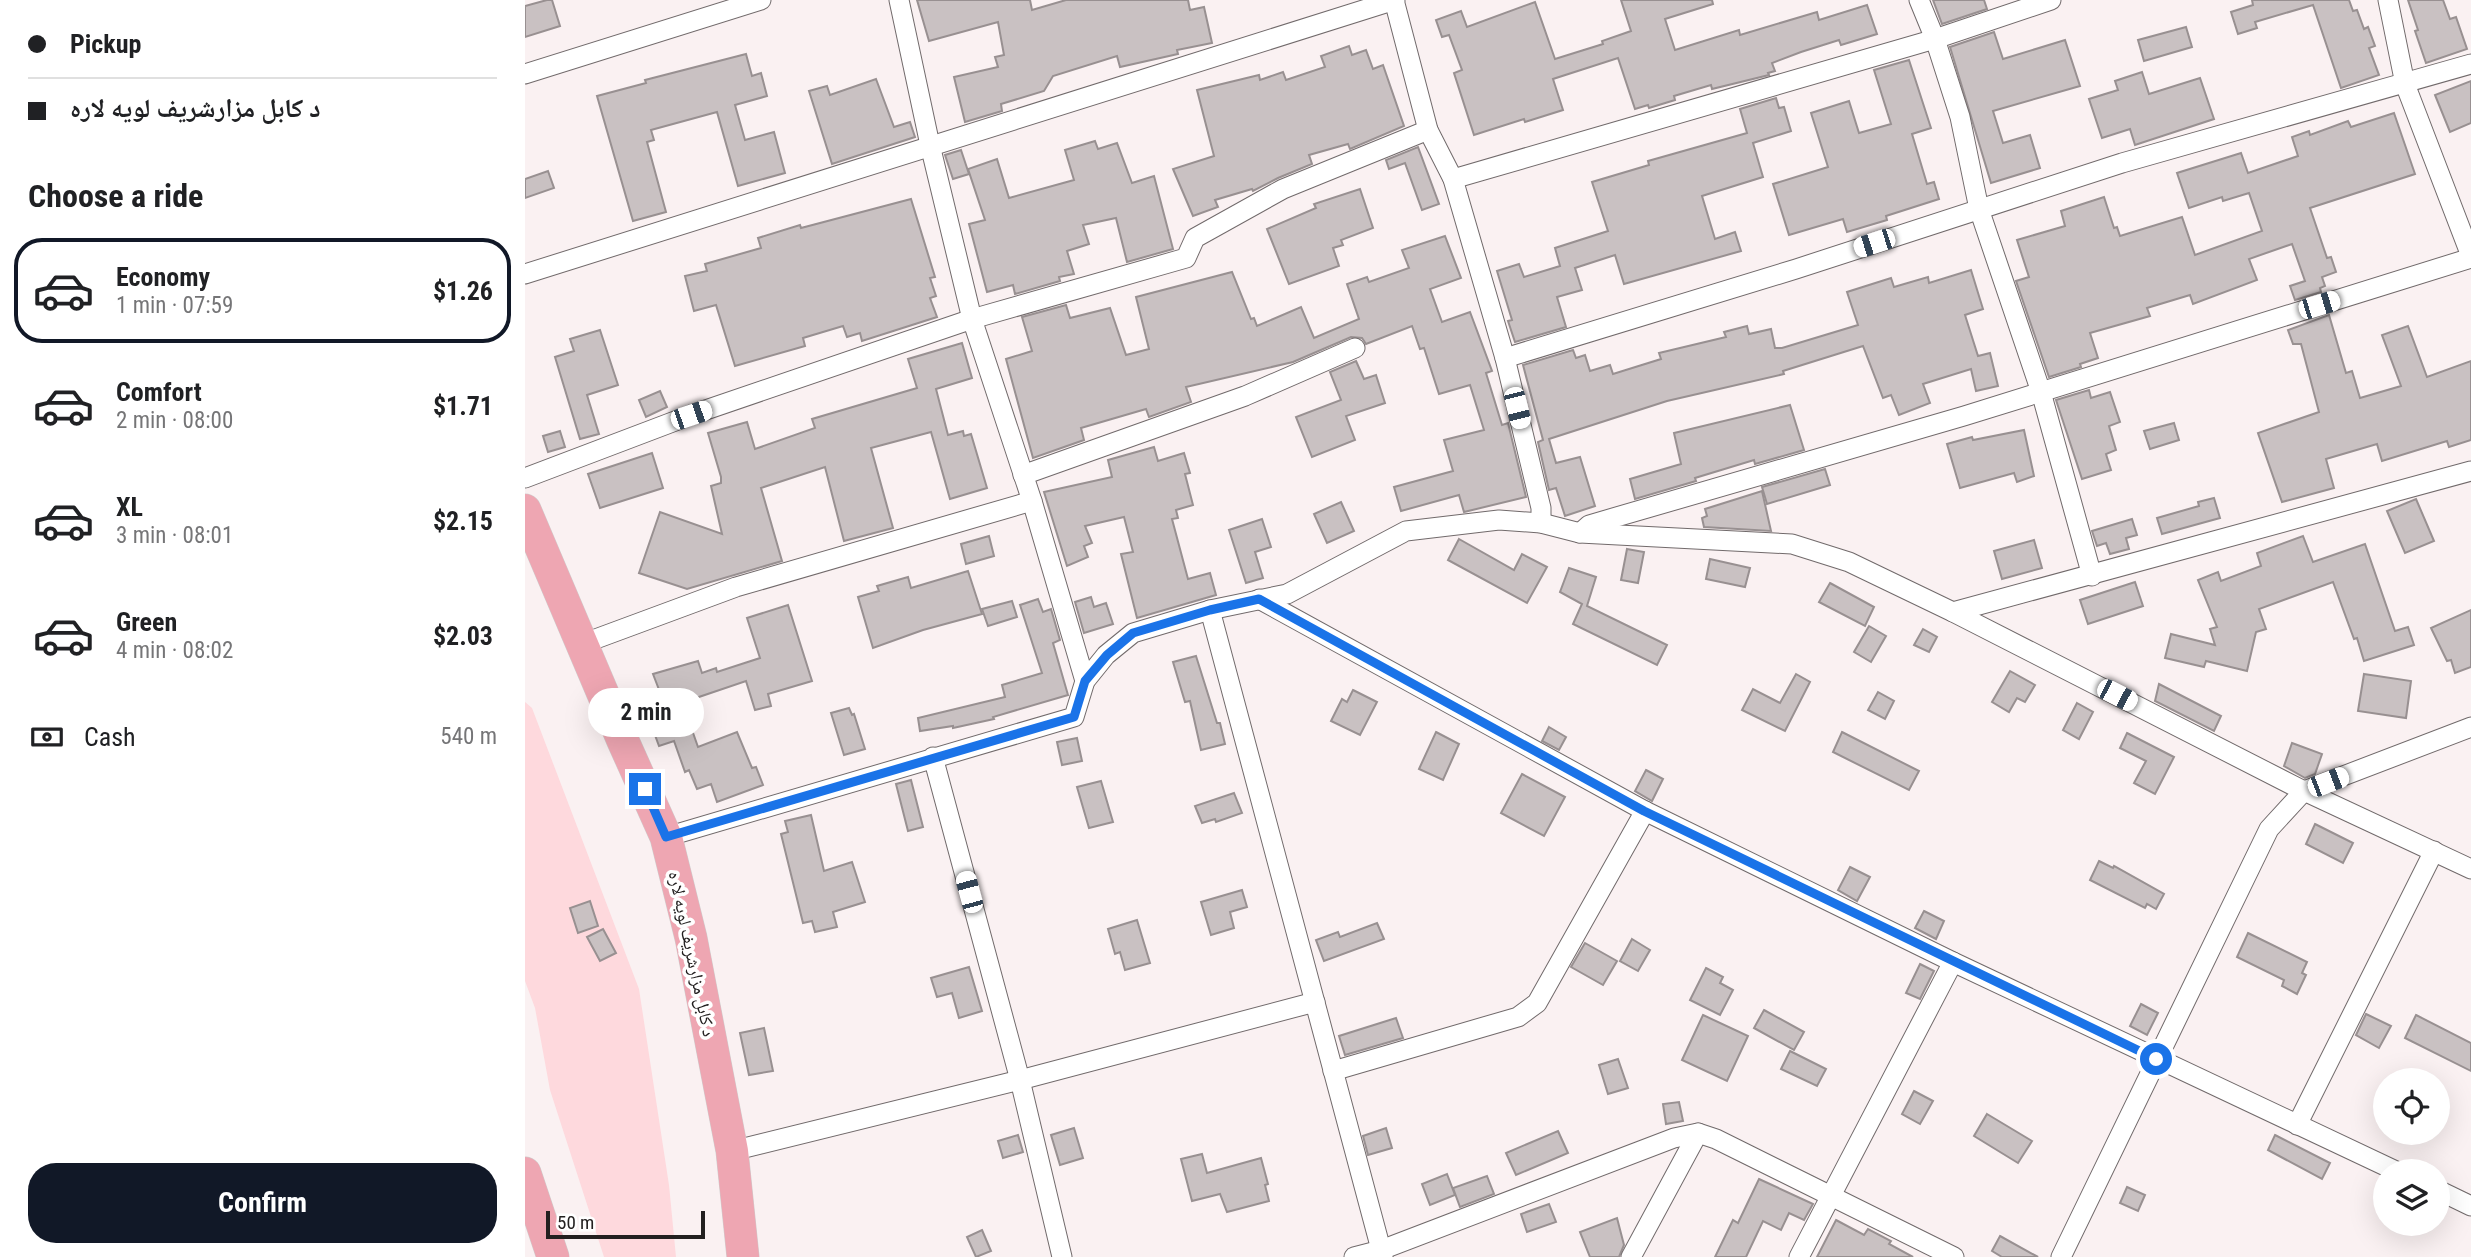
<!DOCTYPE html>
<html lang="en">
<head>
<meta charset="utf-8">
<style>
  :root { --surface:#fff; --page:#f2f2f2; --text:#202124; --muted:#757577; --line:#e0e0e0; --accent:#111827 }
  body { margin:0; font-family:"Roboto Condensed","Noto Naskh Arabic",sans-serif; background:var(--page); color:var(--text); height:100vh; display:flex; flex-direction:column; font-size:26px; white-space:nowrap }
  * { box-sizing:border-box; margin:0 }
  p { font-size:23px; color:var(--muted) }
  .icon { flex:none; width:38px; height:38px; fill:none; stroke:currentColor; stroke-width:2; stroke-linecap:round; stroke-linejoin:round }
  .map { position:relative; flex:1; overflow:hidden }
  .side { display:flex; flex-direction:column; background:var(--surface); width:525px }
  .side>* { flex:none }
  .top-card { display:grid; align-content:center; height:154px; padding:0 28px; background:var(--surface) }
  .fabs { position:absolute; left:1848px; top:1068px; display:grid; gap:14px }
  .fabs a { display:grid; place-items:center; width:77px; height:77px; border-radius:50%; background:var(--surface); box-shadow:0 7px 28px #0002; font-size:35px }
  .scale { position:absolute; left:21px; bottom:18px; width:159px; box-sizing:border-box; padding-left:7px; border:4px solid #232020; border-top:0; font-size:19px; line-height:24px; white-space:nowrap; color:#232020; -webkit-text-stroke:5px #fff; paint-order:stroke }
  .end { position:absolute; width:32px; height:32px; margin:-16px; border:9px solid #1a73e8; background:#fff; box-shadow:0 0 0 4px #fff }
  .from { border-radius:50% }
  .bubble { position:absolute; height:49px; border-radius:24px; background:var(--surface); box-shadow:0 7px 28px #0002; font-size:23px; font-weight:700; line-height:49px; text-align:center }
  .car { position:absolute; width:21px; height:42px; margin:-21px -10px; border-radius:9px; box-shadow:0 0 5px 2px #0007; background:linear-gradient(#fff 24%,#345 0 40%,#fff 0 76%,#345 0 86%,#fff 0) }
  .top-card b { display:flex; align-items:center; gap:24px; height:66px; font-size:26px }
  .top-card b+b { border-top:2px solid var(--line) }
  .top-card i { width:18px; height:18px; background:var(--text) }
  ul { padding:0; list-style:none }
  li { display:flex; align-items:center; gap:21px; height:105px; margin:0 14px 10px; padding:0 14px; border:4px solid transparent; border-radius:28px }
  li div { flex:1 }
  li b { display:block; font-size:26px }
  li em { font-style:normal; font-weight:700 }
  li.current { border-color:var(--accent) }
  li>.icon { width:63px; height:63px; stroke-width:1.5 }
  h2 { padding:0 28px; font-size:32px; line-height:84px }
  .pay { display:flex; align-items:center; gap:18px; height:77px; padding:0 28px; font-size:26px }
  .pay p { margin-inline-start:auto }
  .button { display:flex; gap:14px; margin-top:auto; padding:14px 28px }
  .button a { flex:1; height:80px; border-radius:28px; background:var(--accent); color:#fff; font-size:28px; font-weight:700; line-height:80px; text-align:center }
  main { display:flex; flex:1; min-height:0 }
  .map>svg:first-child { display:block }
  .park { fill:#fed9dd }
  .building { fill:#c9c1c2; stroke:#989091; stroke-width:2 }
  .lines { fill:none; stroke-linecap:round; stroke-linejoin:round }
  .minor-casing { stroke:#716a6b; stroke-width:21 }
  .trunk-casing { stroke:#cfcece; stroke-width:33 }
  .minor { stroke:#fff; stroke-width:19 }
  .trunk { stroke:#eea6b2; stroke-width:32 }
  .route { stroke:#1a73e8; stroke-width:9 }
  .labels { text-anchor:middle; stroke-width:7; stroke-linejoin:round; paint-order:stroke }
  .street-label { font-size:18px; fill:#232020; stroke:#fff }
</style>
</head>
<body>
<main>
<section class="side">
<div class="top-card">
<b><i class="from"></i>Pickup</b>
<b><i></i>د کابل مزارشریف لویه لاره</b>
</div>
<h2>Choose a ride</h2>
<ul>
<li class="current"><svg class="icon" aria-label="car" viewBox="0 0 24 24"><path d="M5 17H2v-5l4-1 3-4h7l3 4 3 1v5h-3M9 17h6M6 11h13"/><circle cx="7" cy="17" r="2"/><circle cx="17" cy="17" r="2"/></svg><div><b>Economy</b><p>1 min · 07:59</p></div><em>$1.26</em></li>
<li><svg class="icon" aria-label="car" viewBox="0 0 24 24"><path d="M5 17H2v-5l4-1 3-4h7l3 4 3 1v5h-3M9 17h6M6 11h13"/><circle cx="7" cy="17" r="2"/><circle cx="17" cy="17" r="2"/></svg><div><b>Comfort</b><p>2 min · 08:00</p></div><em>$1.71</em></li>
<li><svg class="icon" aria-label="car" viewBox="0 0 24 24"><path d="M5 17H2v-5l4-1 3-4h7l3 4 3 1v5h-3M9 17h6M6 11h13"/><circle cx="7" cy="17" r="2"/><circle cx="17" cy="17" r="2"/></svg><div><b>XL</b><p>3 min · 08:01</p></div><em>$2.15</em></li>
<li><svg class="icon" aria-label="car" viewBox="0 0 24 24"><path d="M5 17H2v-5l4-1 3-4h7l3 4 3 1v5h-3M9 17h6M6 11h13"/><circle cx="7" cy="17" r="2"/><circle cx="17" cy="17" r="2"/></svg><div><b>Green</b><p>4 min · 08:02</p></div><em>$2.03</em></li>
</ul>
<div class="pay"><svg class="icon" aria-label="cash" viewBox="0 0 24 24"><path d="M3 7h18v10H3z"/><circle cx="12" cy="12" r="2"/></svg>Cash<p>540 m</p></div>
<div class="button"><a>Confirm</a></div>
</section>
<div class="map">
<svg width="1946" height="1257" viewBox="0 0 1946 1257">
  <rect width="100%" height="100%" fill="#faf1f2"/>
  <polygon class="park" points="0,702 7,708 114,989 144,1185 151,1257 79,1257 25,1090 10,1008 0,981"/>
  <g class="building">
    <polygon points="22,0 27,0 35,26 0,37 0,6"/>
    <polygon points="392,0 505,0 507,10 541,0 663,0 665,10 679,7 687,43 652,50 653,54 595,67 592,56 528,76 519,91 476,104 477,111 440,122 429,77 473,67 470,57 479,55 473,22 404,41"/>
    <polygon points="1096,0 1187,0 1188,4 1140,19 1150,50 1214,30 1215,35 1292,12 1294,20 1342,5 1352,34 1316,45 1314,40 1276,52 1247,63 1250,71 1243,73 1244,75 1187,89 1186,85 1149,96 1150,100 1124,108 1123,105 1110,109 1093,58 1028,79 1038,110 1000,122 999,119 949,135 929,73 937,70 924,35 917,37 911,20 936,11 942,27 1010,2 1030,59 1078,44 1077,41 1106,31"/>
    <polygon points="1408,0 1459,0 1462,9 1417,24"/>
    <polygon points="1727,0 1824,0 1828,11 1832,10 1839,29 1843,27 1850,46 1844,48 1854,75 1816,88 1788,5 1730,22 1732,28 1713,34 1706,12 1728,5"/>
    <polygon points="1883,0 1918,0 1925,19 1931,17 1942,49 1901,63 1890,31 1893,30"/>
    <polygon points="1661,27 1667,47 1619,61 1613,40"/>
    <polygon points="1469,32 1478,59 1540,40 1555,86 1468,111 1478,143 1505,135 1515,168 1466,183 1425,47"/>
    <polygon points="824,46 827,55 841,50 848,69 858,65 879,126 825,149 823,144 784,155 787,164 753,178 728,191 727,189 690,200 693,207 668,216 648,169 689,156 672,90 734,75 735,80 758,72 761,80 800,67 796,56"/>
    <polygon points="221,54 227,76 236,73 242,96 210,105 220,140 249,132 260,173 213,186 192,112 126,130 129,140 122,142 141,212 108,221 72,96 121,83 120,80"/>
    <polygon points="1384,60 1406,128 1387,134 1402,184 1409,182 1414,199 1361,216 1362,220 1322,232 1318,219 1264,235 1248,184 1303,167 1286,113 1324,101 1334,133 1366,124 1349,70"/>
    <polygon points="1617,72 1624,94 1675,78 1689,119 1610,145 1605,129 1577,138 1564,99 1593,90 1590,81"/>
    <polygon points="351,79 369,127 385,122 390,137 307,164 284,91 302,86 305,95"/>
    <polygon points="1946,81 1946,123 1925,132 1910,95"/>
    <polygon points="1251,98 1254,108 1259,107 1266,131 1228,143 1238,177 1177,196 1190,239 1210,232 1216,251 1099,284 1090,255 1050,268 1057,290 1032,297 1041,327 990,342 983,321 987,320 972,271 994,264 999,277 1035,266 1030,248 1083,231 1067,182 1124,165 1123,161 1222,133 1215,109"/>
    <polygon points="1869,113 1890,174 1785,208 1802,258 1806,257 1811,272 1797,277 1800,286 1795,288 1796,292 1770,300 1765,286 1780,281 1767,244 1724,259 1732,280 1668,304 1665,295 1622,308 1625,316 1565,333 1573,358 1555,364 1556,367 1524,377 1491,281 1504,277 1492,240 1540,226 1536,211 1579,197 1589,228 1592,227 1595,236 1657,217 1670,255 1737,231 1724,193 1698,201 1697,197 1664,208 1652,173 1716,153 1723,173 1773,156 1767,137 1784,131 1785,135 1823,121 1826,127"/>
    <polygon points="570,141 573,149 592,143 607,183 629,176 648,249 602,262 591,218 558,225 564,244 542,251 549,274 534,277 535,281 490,294 488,285 462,292 444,224 460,220 443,169 472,159 484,198 549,180 540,150"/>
    <polygon points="893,147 914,204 897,210 880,163 864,169 861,160"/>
    <polygon points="436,150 444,174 428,179 420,155"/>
    <polygon points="23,171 29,188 0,198 0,179"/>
    <polygon points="835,189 848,228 816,240 818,245 808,248 814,266 764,284 742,229 791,208 789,204"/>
    <polygon points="386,199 410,277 405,278 411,296 405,298 412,317 337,341 335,333 322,337 318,326 278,338 280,346 210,366 191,305 169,311 160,276 182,271 180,264 236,248 233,238 275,225 276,228"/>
    <polygon points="920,236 936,278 905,289 917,322 945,312 967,371 961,373 977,425 983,423 1001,497 939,512 934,495 876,511 869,487 928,471 919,440 959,430 945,385 914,394 899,348 895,349 887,326 841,344 837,338 826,337 768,362 661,387 666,402 624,417 621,409 556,428 559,440 508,458 481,359 507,351 497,317 541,305 545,318 585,308 601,355 624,349 611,297 707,272 726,319 729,318 732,326 776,307 789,338 834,319 822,284 842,277 844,282 884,268 877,250"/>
    <polygon points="1446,270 1458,309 1440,315 1453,356 1465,353 1473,386 1451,391 1446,369 1398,384 1405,403 1374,415 1366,395 1358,398 1338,346 1258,371 1259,374 1142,401 1024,439 1031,463 1055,457 1070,506 1040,516 1031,488 1024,490 1013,442 1018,440 998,365 1048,350 1051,358 1060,355 1065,371 1085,365 1088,374 1136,359 1134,353 1201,337 1199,332 1222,326 1224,334 1246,329 1250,348 1257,348 1333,325 1322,292 1366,278 1369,287 1403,277 1404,283"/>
    <polygon points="1804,315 1821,373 1827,371 1835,398 1876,386 1857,335 1883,326 1902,377 1946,361 1946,440 1924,447 1922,441 1857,461 1852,444 1801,459 1809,488 1757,502 1733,433 1794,412 1776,344 1768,344 1763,330"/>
    <polygon points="75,330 93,385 62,395 74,434 55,439 30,357 49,351 45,339"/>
    <polygon points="437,343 447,378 411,389 423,435 438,431 439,436 446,434 462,488 425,499 406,432 346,448 368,528 319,541 300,467 236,488 257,561 162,589 114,573 135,512 197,534 186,486 196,483 196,477 183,433 222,422 230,449 290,428 287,419 392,388 383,359"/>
    <polygon points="831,361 839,379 851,375 860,403 821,416 830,440 787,457 771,417 816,400 805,372"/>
    <polygon points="1564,390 1566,398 1585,392 1595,422 1584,426 1591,450 1581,454 1586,470 1557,479 1531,400"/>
    <polygon points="135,391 142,407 121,417 114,400"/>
    <polygon points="1265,405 1279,450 1230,464 1229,460 1170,478 1171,481 1110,499 1105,479 1156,464 1149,433"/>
    <polygon points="1649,423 1654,440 1625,449 1619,431"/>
    <polygon points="1499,430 1509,476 1492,482 1489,473 1435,488 1422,444 1447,437 1448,440"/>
    <polygon points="35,431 40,447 23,452 18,436"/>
    <polygon points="629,447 633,461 659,453 665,473 660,474 668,505 651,510 653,518 647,519 663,579 685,573 691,595 612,618 596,554 608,552 599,517 560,526 567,543 559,546 563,557 542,566 519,492 587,477 583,460"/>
    <polygon points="127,453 138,488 75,508 63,474"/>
    <polygon points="1300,469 1305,485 1242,504 1237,487"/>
    <polygon points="1237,491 1246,531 1179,527 1177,518 1182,516 1180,509"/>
    <polygon points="1689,498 1695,518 1637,534 1632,518 1674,506 1673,502"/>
    <polygon points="1891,499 1909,541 1880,553 1862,511"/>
    <polygon points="816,502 829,531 802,543 789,514"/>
    <polygon points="737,519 746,547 730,552 738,578 721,583 704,530"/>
    <polygon points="1607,519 1612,535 1601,538 1604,549 1585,554 1581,543 1572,546 1567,531"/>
    <polygon points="464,536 469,556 441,564 436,544"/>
    <polygon points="1778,536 1788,562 1840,544 1870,631 1883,627 1889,645 1839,661 1832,638 1829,639 1808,582 1734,609 1741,629 1731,632 1722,671 1681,661 1679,667 1640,658 1646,634 1690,645 1685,629 1692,627 1673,580 1693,572 1696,581 1736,566 1732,553"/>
    <polygon points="934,539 989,570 997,554 1022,567 1002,603 923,560"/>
    <polygon points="1509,540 1517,568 1477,579 1469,551"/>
    <polygon points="1102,549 1119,552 1113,583 1096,580"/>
    <polygon points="1185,559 1225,568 1220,587 1181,579"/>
    <polygon points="1044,568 1071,577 1062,606 1142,645 1132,665 1048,624 1057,604 1035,592"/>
    <polygon points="443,571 457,614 398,630 348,648 333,597 354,591 352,586 383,577 386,588"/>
    <polygon points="1610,582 1618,606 1563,624 1555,600"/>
    <polygon points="1305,583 1349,607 1340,626 1294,602"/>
    <polygon points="566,597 569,607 581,603 588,624 559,633 550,602"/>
    <polygon points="513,599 518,612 526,609 535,640 528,643 543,695 468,717 469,719 428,728 428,726 395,731 393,718 480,697 477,685 517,673 495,605"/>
    <polygon points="487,601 492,617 463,626 457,609"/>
    <polygon points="263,605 287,681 243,694 246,706 230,710 221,681 171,698 173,705 160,710 173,747 212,732 227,768 231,767 238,785 192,802 186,784 172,789 164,770 160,772 149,741 134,746 123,716 141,708 128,674 173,661 177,673 191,668 192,672 235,658 222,618"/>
    <polygon points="1946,610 1946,667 1930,673 1926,660 1922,661 1906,628"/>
    <polygon points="1344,626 1361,636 1346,662 1329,652"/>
    <polygon points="1398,629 1412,637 1404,652 1389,645"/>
    <polygon points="671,656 692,723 695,723 700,744 676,750 665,701 660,702 648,662"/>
    <polygon points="1485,671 1510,685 1500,702 1492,698 1484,712 1467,702"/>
    <polygon points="1271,674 1285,682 1260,731 1217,710 1228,689 1255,703"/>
    <polygon points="1839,674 1886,681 1881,718 1833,711"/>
    <polygon points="1634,684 1696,716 1689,731 1630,701"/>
    <polygon points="828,690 852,702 835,735 806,721 817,699 822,702"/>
    <polygon points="1353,692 1369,701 1360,719 1343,710"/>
    <polygon points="1552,703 1568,712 1554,739 1538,730"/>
    <polygon points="324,708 327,715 329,714 340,749 319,755 306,713"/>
    <polygon points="1024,727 1041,737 1034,750 1017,741"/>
    <polygon points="911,732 934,744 918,780 894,769"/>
    <polygon points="1317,732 1394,771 1384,790 1308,752"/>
    <polygon points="1602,733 1649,757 1630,794 1609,783 1621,761 1595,748"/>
    <polygon points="552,738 557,761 537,765 532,742"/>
    <polygon points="1767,743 1797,754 1790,774 1780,778 1759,766"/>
    <polygon points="1121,770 1138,779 1127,801 1110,791"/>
    <polygon points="997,774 1040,797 1019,836 976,813"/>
    <polygon points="386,780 398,827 383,831 371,784"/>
    <polygon points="576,781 588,822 564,828 552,787"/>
    <polygon points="709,793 717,813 691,822 690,819 677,823 670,806"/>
    <polygon points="286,815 299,871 327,862 340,902 308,912 312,927 290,932 287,921 278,923 256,834 263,832 260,821"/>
    <polygon points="1790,824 1828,843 1818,863 1781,844"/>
    <polygon points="1574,861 1588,868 1589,866 1639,894 1631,909 1622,904 1620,908 1565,880"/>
    <polygon points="1325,867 1345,877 1332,901 1313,890"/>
    <polygon points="717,890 722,907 705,912 709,928 686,935 676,902"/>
    <polygon points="65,901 73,926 53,933 45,908"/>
    <polygon points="1399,911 1419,921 1411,939 1390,928"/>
    <polygon points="612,920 625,963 600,970 595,952 590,954 583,929"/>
    <polygon points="852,923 859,939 799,961 791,940 813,932 815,937"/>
    <polygon points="78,929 91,953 75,961 62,937"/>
    <polygon points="1723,933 1782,962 1777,973 1781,975 1772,994 1757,986 1759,980 1712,957"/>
    <polygon points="1107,939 1125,950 1113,971 1095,961"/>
    <polygon points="1060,943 1092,961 1078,985 1046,967"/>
    <polygon points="1395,964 1409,971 1395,999 1381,993"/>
    <polygon points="444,967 457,1011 434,1018 427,993 412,997 406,978"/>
    <polygon points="1181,968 1198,977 1195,983 1208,990 1195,1015 1165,1000"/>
    <polygon points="1616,1004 1633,1013 1622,1035 1605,1026"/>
    <polygon points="1239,1010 1279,1032 1269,1050 1229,1028"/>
    <polygon points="1841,1014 1866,1026 1854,1048 1831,1035"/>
    <polygon points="1178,1015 1223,1036 1202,1081 1157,1060"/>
    <polygon points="1891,1015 1946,1043 1946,1071 1880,1038"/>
    <polygon points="871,1018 878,1038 820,1055 814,1036"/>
    <polygon points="239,1028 248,1071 224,1075 215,1033"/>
    <polygon points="1265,1051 1301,1069 1292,1086 1256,1069"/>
    <polygon points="1093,1059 1103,1088 1083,1094 1074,1065"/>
    <polygon points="1389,1091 1408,1101 1395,1124 1377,1114"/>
    <polygon points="1154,1102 1158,1121 1141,1124 1138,1104"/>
    <polygon points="1462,1114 1507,1141 1493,1163 1449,1136"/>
    <polygon points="549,1128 558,1158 535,1165 526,1135"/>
    <polygon points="861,1128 867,1148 843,1155 838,1136"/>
    <polygon points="1033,1131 1043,1153 991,1175 981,1153"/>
    <polygon points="493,1135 498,1152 478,1158 473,1141"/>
    <polygon points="1750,1135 1805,1163 1797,1179 1743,1150"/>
    <polygon points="677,1154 682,1173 736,1158 743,1184 740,1185 744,1201 702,1212 695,1194 667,1201 656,1159"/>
    <polygon points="922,1174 930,1195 905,1205 897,1184"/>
    <polygon points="962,1176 969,1194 935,1207 928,1188"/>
    <polygon points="1234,1179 1288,1204 1279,1220 1264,1213 1256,1230 1238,1221 1221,1257 1190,1257 1208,1220 1213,1223"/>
    <polygon points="1602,1187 1620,1195 1613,1211 1595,1203"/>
    <polygon points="1024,1204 1031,1222 1002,1232 996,1214"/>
    <polygon points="1092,1218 1099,1245 1094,1257 1065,1257 1055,1232"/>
    <polygon points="1311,1220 1339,1235 1343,1229 1366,1241 1364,1244 1388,1257 1292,1257"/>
    <polygon points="457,1230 466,1251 451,1257 442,1237"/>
    <polygon points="1475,1236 1513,1257 1477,1257 1467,1251"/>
  </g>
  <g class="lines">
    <defs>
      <g id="minor">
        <polyline points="374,0 405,145 447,319 507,501 560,681"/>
        <polyline points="869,0 903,130 928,179 980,358 1016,508 1016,523"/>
        <polyline points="1394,0 1410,39 1435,117 1454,209 1516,392 1567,576"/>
        <polyline points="1863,0 1880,84 1946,256"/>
        <polyline points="0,74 236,0"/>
        <polyline points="928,179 1410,39 1526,0"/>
        <polyline points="0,274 870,0"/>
        <polyline points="980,358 1271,269 1597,163 1946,64"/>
        <polyline points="498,475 720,396 830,348"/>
        <polyline points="0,478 166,415 447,319 661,258 670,238 758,189 903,130"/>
        <polyline points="1055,533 1064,525 1439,416 1946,258"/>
        <polyline points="734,599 1120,811 1428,962 1871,1171"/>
        <polyline points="685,610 858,1257"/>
        <polyline points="1428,612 1946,471"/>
        <polyline points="57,644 211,587 507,501"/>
        <polyline points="408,757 495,1080 537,1257"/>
        <polyline points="141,837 549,717 560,681 581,655 608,633 685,610 762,594 881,531 974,520 1016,523 1055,533 1267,544 1324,562 1428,612 1779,791 1946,869"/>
        <polyline points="808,1071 993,1017 1012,1003 1120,811"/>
        <polyline points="1772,1125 1909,851"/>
        <polyline points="207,1151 495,1080 790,1002"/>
        <polyline points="1913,1190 1946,1206"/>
        <polyline points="829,1257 856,1250 1149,1138 1173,1133 1191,1139 1429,1257"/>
        <polyline points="1106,1257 1173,1133"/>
        <polyline points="1274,1257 1428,962"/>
        <polyline points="1536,1257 1744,829 1779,791 1946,727"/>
      </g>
      <g id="trunk">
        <polyline points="0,510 98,741 141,837 166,938 207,1151 218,1257"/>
        <polyline points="0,1173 28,1257"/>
      </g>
    </defs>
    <use href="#minor" class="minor-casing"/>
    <use href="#trunk" class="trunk-casing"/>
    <use href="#minor" class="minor"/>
    <use href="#trunk" class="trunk"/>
  </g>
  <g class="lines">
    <polyline class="route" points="120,789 141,837 549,717 560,681 582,655 608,633 685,610 734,599 1119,811 1631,1059"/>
  </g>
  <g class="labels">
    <g class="street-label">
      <text transform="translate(167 954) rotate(78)" y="6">د کابل مزارشریف لویه لاره</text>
    </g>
  </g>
</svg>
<div class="fabs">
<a><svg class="icon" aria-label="locate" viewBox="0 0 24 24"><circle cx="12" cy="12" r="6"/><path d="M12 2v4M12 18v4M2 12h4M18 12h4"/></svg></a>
<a><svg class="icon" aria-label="layers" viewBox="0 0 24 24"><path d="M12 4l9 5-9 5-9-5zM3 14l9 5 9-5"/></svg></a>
</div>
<div class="scale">50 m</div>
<i class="end from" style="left:1631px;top:1059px"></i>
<i class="end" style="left:120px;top:789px"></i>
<div class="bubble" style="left:63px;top:688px;width:116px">2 min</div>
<i class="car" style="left:1349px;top:243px;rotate:252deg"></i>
<i class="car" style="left:1794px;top:305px;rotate:73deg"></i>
<i class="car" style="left:992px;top:408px;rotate:166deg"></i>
<i class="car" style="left:166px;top:415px;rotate:71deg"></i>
<i class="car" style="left:1592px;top:695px;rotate:117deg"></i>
<i class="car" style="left:1803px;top:782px;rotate:69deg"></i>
<i class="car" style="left:444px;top:892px;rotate:345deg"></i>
</div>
</main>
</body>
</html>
